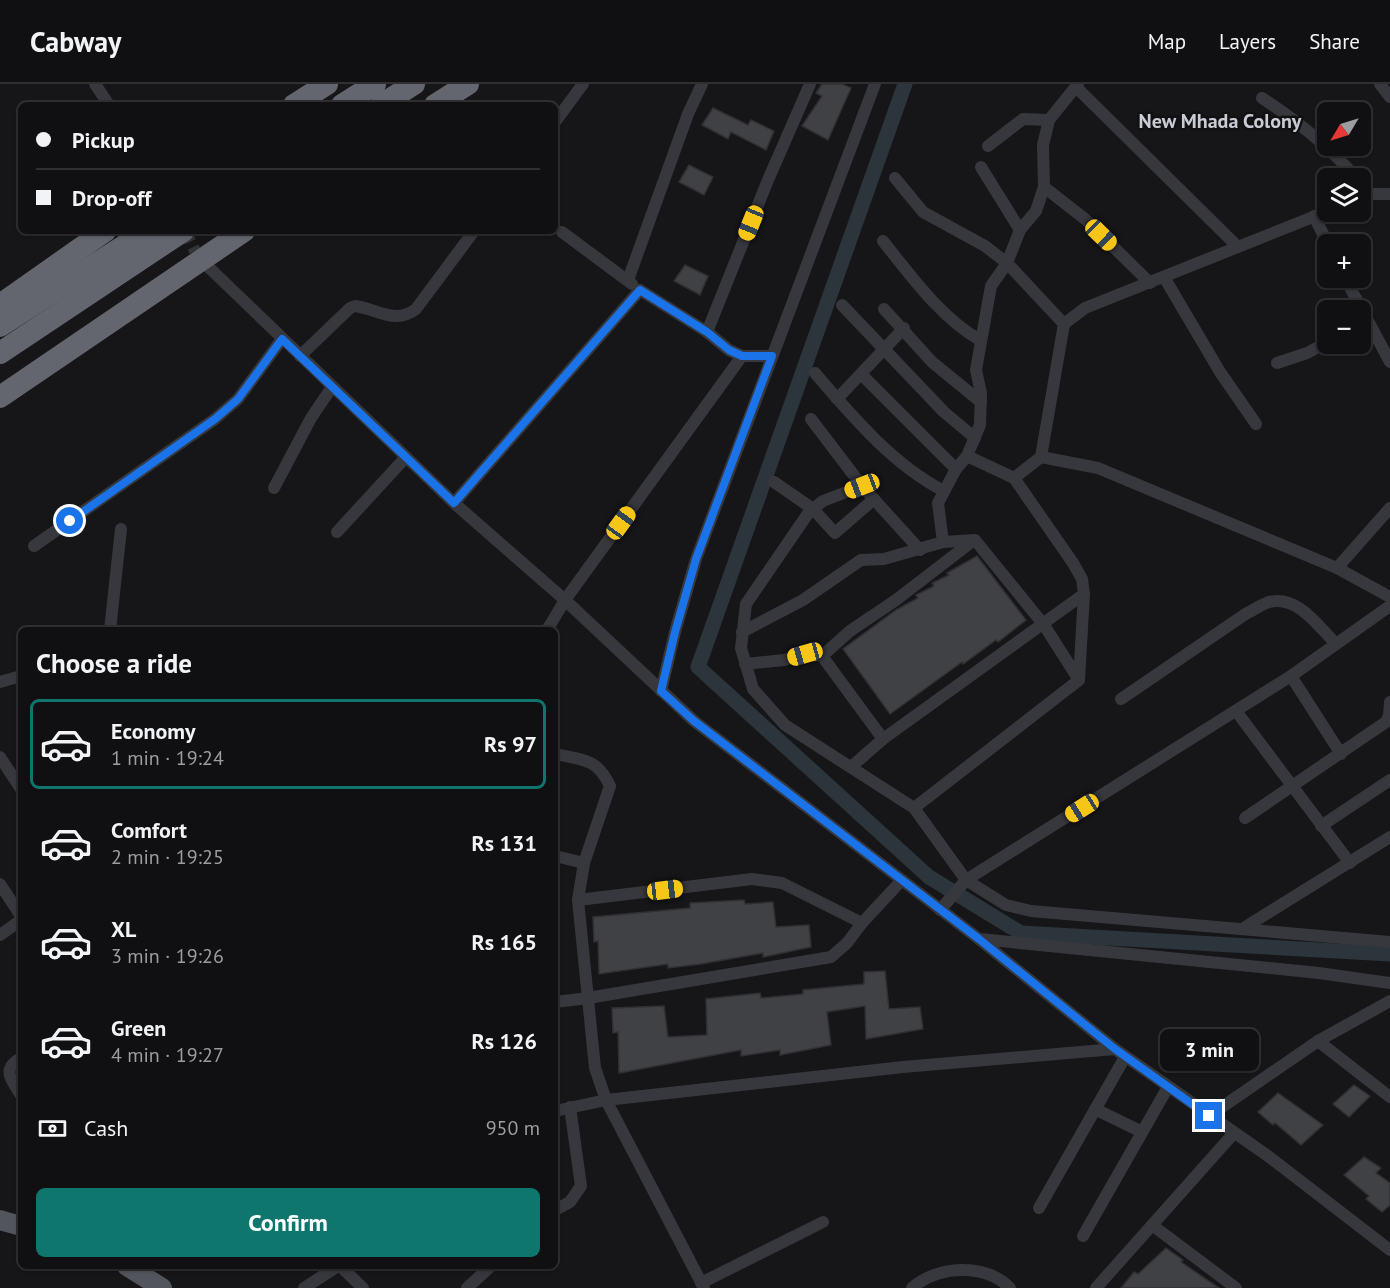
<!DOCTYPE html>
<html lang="en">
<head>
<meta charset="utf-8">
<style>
  :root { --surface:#101012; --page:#1e1e20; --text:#f1f3f6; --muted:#9c9d9f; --line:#303032; --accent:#0f766e }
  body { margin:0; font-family:"PT Sans",sans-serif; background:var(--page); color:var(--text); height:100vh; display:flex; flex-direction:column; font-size:22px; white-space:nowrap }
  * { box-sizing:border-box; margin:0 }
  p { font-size:20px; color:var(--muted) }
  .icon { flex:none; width:33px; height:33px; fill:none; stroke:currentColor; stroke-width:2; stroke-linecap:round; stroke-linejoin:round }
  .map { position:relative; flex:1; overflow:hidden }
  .side { position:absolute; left:18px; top:543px; width:540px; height:642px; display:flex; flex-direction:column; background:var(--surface); border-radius:9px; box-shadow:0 2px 4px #0004,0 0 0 2px var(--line) }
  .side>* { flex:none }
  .hud { position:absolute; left:18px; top:18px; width:540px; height:132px; border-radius:9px; box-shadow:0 2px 4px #0004,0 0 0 2px var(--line); display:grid; align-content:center; height:132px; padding:0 18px; background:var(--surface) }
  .needle { width:39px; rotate:232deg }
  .fabs { position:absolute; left:1317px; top:18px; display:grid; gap:12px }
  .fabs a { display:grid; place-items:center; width:54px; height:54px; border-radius:9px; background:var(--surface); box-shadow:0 2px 4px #0004,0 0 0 2px var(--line); font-size:30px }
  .end { position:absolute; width:27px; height:27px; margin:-14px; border:8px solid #1a73e8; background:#fff; box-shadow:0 0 0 3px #fff }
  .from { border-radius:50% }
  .bubble { position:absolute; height:42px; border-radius:9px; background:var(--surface); box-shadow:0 2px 4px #0004,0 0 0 2px var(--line); font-size:20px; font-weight:700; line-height:42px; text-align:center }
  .car { position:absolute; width:18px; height:36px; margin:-18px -9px; border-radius:8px; box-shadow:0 0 4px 2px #0007; background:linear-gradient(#f5c518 24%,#345 0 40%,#f5c518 0 76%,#345 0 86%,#f5c518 0) }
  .hud b { display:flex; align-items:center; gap:21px; height:57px; font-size:22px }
  .hud b+b { border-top:2px solid var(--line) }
  .hud i { width:15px; height:15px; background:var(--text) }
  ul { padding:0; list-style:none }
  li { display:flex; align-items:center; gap:18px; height:90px; margin:0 12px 9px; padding:0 6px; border:3px solid transparent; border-radius:9px }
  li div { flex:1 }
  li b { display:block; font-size:22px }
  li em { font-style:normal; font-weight:700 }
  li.on { border-color:var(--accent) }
  li>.icon { width:54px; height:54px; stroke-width:1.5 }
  h2 { padding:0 18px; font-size:27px; line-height:72px }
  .pay { display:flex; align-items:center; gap:15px; height:66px; padding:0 18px; font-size:22px }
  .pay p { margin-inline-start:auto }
  .button { display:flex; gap:12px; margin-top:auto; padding:12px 18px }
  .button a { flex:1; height:69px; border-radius:9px; background:var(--accent); color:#fff; font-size:24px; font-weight:700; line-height:69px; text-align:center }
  header { display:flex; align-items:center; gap:36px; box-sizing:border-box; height:84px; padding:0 30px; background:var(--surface); border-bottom:2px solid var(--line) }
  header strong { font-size:28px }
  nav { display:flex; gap:33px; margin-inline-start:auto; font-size:21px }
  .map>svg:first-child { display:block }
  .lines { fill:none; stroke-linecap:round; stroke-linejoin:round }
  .canal { stroke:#2c353c; stroke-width:15 }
  .building { fill:#404145; stroke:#303034; stroke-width:1.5 }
  .street-tunnel { stroke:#333438; stroke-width:12; stroke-dasharray:12 6; stroke-linecap:butt }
  .street { stroke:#37383d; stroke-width:12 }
  .primary { stroke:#53555c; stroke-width:20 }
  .highway { stroke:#63666e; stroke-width:22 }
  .route { stroke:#1a73e8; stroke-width:8 }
  .labels { text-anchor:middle; stroke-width:5; stroke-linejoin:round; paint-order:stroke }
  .neighbourhood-label { font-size:20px; font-weight:bold; fill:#c9ccd4; stroke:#111113 }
</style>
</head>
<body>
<header>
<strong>Cabway</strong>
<nav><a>Map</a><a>Layers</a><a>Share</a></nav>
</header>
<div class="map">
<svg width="1390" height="1204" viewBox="0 0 1390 1204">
  <rect width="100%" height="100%" fill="#161618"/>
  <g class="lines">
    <polyline class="canal" points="905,0 698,583 929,793 1021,849 1390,870"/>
  </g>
  <g class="building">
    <polygon points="822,0 842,0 851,4 828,56 802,42 822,12 816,9"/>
    <polygon points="713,24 748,41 751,36 774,47 766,66 731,48 728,55 702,41"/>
    <polygon points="689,81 713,93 704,111 679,98"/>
    <polygon points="685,181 708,192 700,211 674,197"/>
    <polygon points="977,472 1026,536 998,558 996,556 963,580 962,578 890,630 843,565 896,526 918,514 916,511 934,502 932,499 949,491 947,489"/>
    <polygon points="744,816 745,820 773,818 776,843 809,841 811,863 763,873 763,869 701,880 668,884 668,880 599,890 598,857 594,858 593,833 690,824 690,819"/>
    <polygon points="885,887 889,925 920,923 923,945 866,955 865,922 827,928 831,961 780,971 780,966 741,972 741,966 619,989 618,948 613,949 612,924 664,922 668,953 707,951 706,915 760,909 761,914 803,910 803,906 864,900 864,888"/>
    <polygon points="1354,1001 1370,1012 1349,1033 1333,1020"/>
    <polygon points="1278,1009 1323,1041 1301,1061 1275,1039 1273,1041 1258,1028"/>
    <polygon points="1364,1073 1381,1084 1376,1089 1390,1099 1390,1121 1382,1128 1366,1115 1369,1112 1344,1091"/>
    <polygon points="1166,1164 1183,1176 1181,1178 1219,1204 1121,1204 1134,1188 1138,1190"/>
  </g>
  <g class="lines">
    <polyline class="street-tunnel" points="185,147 195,167"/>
    <g class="street">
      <polyline points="95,0 109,21"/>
      <polyline points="1078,0 1049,36 1043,61 1044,103 1085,135 1150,199"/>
      <polyline points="1380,0 1390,13"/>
      <polyline points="1076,3 1238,163"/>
      <path d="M1262,14C1297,37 1330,63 1356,94"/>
      <polyline points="555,38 583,0"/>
      <polyline points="988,62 1023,35 1049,36"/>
      <polyline points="981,83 1020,146"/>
      <polyline points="895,94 923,128 985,162 1007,179 1064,240 1041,373"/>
      <polyline points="1044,103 1036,127 1020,146 1007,179 991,202 976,286 981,309 980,341 967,372 956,385 938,419 943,458 975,456 1044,541 1079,596"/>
      <polyline points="1360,114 1370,110 1390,110"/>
      <polyline points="1314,132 1328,160"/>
      <polyline points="562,148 632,200"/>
      <path d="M883,157C910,191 942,235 980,256"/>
      <polyline points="199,174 454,419 565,516 694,637 979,855 1115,965 1268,1072 1390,1166"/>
      <polyline points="1164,193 1220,288 1256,340"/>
      <polyline points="1345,194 1390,278"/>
      <polyline points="628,196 688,30 702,0"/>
      <polyline points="842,221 944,328 975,354"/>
      <polyline points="884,225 932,278 981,318"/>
      <polyline points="1064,240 1085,224 1328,127"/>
      <polyline points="707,248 768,96 810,0"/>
      <path d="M300,272L350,224L355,222C378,225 395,241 416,225L474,147"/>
      <polyline points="742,272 772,272"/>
      <polyline points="1277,279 1307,269 1328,258"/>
      <path d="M815,289C852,332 893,381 944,407"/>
      <polyline points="861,290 956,385"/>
      <polyline points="837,315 904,244"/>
      <polyline points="811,335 862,402 920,466"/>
      <polyline points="967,372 1014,394 1041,373 1098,384 1337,484 1390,513"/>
      <polyline points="774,398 813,425 835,449 874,415"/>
      <polyline points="862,402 823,417 809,428 746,520 741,564 753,605 785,641 914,724 966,796 1006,821 1031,827 1390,858"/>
      <polyline points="274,404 311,334 332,303"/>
      <polyline points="454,419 640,206 707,248 729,266 742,272 565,516 547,546"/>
      <polyline points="337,448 406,373"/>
      <polyline points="34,462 215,335 238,315 282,255"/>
      <polyline points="1337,484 1390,424"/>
      <polyline points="110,546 121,445"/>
      <polyline points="742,548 803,516 861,476 884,475 943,458"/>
      <polyline points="822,572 883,655"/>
      <polyline points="745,580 784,576 805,570 822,572 850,547 896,516 974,456"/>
      <polyline points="1291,592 1341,670"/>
      <polyline points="0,598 21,592"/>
      <polyline points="661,607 675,548 696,475 875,0"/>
      <path d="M1121,615L1247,529C1254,526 1262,520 1269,518C1298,511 1318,542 1336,560"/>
      <polyline points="1236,627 1350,779"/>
      <path d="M555,670C583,676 597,674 610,702L584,779L578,816L595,984L606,1016L555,1027"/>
      <polyline points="0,673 21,705"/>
      <polyline points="851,683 883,655 1084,510 1082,495 1073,479 1014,394"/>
      <polyline points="914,724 1079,596 1084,510"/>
      <polyline points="1245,734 1386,638 1389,631 1390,618"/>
      <polyline points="1321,742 1390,696"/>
      <polyline points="555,772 584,779"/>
      <polyline points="0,800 21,832"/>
      <polyline points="578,816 752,795 782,799 862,839 902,796"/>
      <polyline points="940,826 966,796 1291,592 1390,522"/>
      <polyline points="1242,845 1390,753"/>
      <polyline points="0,851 21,836"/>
      <polyline points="980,855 1319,889 1390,899"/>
      <polyline points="555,918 588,914 831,873 847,859 862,839"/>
      <polyline points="1318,957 1390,1013"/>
      <path d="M21,974C1,985 11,996 21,1011"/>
      <polyline points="1095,1025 1142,1048"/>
      <polyline points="1209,1032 1318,957 1390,917"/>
      <polyline points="1039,1124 1125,973"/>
      <polyline points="555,1126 570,1118 581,1102 570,1023"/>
      <polyline points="1152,1141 1236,1204"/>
      <polyline points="1083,1152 1168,1003"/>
      <polyline points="340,1182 363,1204"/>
      <polyline points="701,1199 823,1138"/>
      <polyline points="304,1204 338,1182"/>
      <polyline points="467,1204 491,1182"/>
      <polyline points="704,1204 606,1016 903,983 1115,965"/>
      <path d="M912,1204C938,1181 985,1179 1010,1204"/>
      <polyline points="1096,1204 1234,1049"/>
    </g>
    <g class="primary">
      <polyline points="0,1136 21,1142"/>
      <polyline points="127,1182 162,1204"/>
    </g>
    <g class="highway">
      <polyline points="294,21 327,0"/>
      <polyline points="342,21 375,0"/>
      <polyline points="381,21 414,0"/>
      <polyline points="435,21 468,0"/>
      <polyline points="0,221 105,147"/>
      <polyline points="0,242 147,147"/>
      <polyline points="0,269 183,147"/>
      <polyline points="0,313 244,147"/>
    </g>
  </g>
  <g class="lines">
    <polyline class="route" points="70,437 215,335 238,315 282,255 454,419 640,206 707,248 729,266 742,272 772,272 696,475 675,548 661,607 694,637 979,855 1115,965 1209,1032"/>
  </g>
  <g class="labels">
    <g class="neighbourhood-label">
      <text x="1220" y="44">New Mhada Colony</text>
    </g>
  </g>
</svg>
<div class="fabs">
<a><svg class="needle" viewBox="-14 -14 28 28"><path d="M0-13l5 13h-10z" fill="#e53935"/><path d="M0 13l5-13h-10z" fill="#9c9d9f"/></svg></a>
<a><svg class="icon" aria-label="layers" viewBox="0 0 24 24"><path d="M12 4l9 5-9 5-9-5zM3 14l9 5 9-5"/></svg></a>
<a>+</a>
<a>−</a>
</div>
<i class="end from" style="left:70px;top:437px"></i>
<i class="end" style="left:1209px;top:1032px"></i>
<div class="bubble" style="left:1160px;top:945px;width:99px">3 min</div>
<i class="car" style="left:751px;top:139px;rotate:202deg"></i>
<i class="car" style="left:1101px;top:151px;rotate:134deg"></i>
<i class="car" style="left:862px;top:402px;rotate:249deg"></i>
<i class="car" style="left:621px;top:439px;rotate:36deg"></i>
<i class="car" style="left:805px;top:570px;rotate:254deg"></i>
<i class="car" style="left:1082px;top:724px;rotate:238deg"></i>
<i class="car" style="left:665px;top:806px;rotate:83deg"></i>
<div class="hud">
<b><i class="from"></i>Pickup</b>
<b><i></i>Drop-off</b>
</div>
<section class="side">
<h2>Choose a ride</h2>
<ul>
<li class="on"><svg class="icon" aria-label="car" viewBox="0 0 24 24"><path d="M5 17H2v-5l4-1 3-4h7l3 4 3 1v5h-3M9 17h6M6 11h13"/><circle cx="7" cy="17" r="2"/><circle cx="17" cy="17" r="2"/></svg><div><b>Economy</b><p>1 min · 19:24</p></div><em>Rs 97</em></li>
<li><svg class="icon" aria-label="car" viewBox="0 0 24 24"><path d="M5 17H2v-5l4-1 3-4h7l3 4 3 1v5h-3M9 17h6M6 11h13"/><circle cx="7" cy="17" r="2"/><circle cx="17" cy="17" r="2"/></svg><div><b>Comfort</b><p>2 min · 19:25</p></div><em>Rs 131</em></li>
<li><svg class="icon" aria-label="car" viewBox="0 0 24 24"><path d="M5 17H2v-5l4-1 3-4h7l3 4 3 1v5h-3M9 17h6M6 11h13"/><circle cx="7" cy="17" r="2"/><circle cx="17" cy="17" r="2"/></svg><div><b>XL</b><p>3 min · 19:26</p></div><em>Rs 165</em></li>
<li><svg class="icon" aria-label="car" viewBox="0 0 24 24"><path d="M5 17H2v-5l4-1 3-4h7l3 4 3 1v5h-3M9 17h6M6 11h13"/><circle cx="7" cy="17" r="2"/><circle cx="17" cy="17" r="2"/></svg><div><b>Green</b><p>4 min · 19:27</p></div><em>Rs 126</em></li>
</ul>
<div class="pay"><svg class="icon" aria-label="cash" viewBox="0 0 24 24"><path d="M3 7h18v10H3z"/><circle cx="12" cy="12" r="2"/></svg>Cash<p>950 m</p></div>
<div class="button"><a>Confirm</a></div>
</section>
</div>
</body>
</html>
